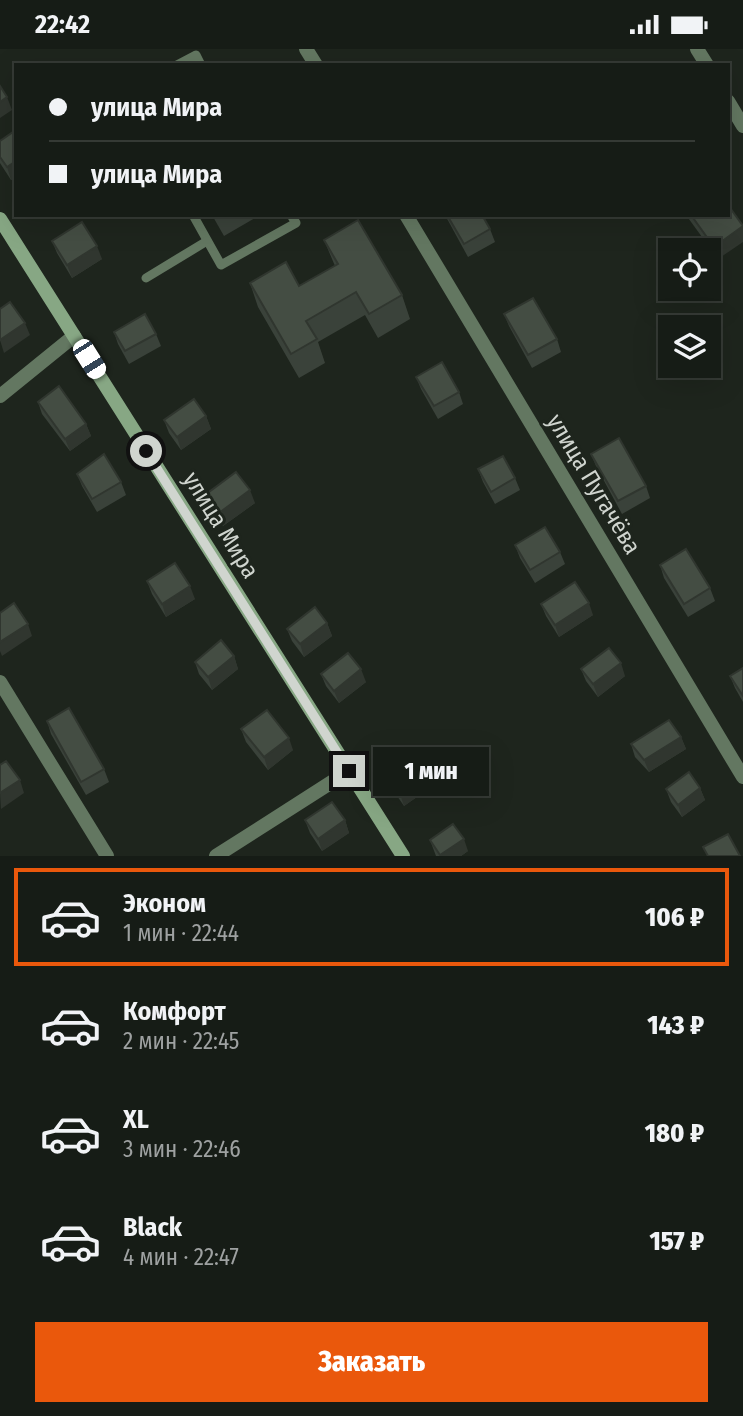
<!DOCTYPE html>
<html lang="ru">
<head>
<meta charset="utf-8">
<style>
  :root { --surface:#161c16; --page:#1f251f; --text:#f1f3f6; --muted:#9ea1a1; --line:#353a35; --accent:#ea580c }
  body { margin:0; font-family:"Fira Sans Condensed",sans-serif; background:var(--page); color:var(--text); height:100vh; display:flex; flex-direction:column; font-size:26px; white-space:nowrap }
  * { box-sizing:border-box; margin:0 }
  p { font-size:23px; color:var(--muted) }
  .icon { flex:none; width:38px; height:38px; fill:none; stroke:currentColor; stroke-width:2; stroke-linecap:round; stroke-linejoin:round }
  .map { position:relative; height:807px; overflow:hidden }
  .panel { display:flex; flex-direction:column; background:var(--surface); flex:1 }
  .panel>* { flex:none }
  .guide { position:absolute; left:14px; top:14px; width:716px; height:154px; border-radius:0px; box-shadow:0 7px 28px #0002,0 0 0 2px var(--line); display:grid; align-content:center; height:154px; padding:0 35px; background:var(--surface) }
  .controls { position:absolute; left:658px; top:189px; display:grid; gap:14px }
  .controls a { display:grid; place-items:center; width:63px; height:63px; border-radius:0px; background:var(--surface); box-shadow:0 7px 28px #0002,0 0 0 2px var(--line); font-size:35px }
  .end { position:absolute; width:32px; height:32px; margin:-16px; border:9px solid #d0d5cf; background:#111; box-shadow:0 0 0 4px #111 }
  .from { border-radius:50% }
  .bubble { position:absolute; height:49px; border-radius:0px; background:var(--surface); box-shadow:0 7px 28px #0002,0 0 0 2px var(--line); font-size:23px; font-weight:800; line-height:49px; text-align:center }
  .car { position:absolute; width:21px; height:42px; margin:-21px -10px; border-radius:9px; box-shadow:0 0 5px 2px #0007; background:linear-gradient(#fff 24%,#345 0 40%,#fff 0 76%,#345 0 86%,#fff 0) }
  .guide b { display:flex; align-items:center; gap:24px; height:66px; font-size:26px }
  .guide b+b { border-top:2px solid var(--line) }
  .guide i { width:18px; height:18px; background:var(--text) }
  ul { padding:12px 0 0; list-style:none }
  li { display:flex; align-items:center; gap:21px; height:98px; margin:0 14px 10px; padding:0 21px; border:4px solid transparent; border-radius:0px }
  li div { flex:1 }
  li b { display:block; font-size:26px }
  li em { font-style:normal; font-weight:800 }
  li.selected { border-color:var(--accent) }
  li>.icon { width:63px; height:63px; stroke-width:1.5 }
  .cta { display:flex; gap:14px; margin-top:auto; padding:14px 35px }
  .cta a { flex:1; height:80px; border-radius:0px; background:var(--accent); color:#fff; font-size:28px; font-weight:800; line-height:80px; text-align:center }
  .status { display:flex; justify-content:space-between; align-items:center; height:49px; padding:0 35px; background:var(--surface); direction:ltr }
  .status svg { height:19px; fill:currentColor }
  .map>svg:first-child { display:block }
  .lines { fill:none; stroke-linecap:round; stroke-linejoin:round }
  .lane { stroke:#637761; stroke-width:9 }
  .street { stroke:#637761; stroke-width:14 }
  .secondary { stroke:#87a784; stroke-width:14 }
  .wall { fill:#3a423a }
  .shaded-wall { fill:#30362f }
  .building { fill:#444d43; stroke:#30362f; stroke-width:2 }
  .route { stroke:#d0d5cf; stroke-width:9 }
  .labels { text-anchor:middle; stroke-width:6; stroke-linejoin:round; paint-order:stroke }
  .street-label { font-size:24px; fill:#d0d5cf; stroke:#1e251d }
</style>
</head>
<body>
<div class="status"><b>22:42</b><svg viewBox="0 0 49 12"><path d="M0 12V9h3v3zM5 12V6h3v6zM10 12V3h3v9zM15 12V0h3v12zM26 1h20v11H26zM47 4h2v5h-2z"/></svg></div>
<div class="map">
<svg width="743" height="807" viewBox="0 0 743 807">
  <rect width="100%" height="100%" fill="#1e251d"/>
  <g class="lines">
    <g class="lane">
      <polyline points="177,16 196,6 201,16"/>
      <polyline points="193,166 221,216 296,174 291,166"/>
      <polyline points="146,229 207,192"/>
    </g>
    <g class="street">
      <polyline points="306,0 316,16"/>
      <polyline points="697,0 707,16"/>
      <polyline points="728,52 743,77"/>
      <polyline points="406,166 743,728"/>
      <polyline points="0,347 74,287"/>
      <polyline points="0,633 107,807"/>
      <polyline points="216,807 349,722"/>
    </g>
    <polyline class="secondary" points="0,170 403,807"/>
  </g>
  <g class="wall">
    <polygon points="16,81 16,128 11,131 0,114 0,92"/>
    <polygon points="212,166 254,166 255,169 224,187"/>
    <polygon points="445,166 482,166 490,180 495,193 468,208"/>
    <polygon points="686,166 728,166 718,210"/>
    <polygon points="324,191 402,246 410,270 378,289 365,266 318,293 325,314 299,329 258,258 250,234 299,237 335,217"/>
    <polygon points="52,192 102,210 72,229 57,204"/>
    <polygon points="504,265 557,290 561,303 532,319 509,277"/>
    <polygon points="114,283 156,285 161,297 129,315 118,295"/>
    <polygon points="416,328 459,343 463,355 438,370 421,340"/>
    <polygon points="38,353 86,375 91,387 70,402 42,365"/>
    <polygon points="206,367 211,380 181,401 169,384 164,371"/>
    <polygon points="591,405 646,437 650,449 622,465 596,417"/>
    <polygon points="478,420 515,429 520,441 495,455 483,433"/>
    <polygon points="77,425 121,433 126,446 97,463 82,437"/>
    <polygon points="205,446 255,454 223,477 209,459"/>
    <polygon points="515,496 560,503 565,515 535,534 520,509"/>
    <polygon points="660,516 710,539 715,552 688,568 664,529"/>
    <polygon points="147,532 195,550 166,568 152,545"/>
    <polygon points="541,555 593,566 559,588 546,567"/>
    <polygon points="327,574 332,587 304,608 292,592 287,580"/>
    <polygon points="234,607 238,620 212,641 199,625 195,613"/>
    <polygon points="743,619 743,653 735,639 730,627"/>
    <polygon points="581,620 625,627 598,648 586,632"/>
    <polygon points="321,625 366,633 339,654 326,637"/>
    <polygon points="47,672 104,720 109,733 86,746 51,685"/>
    <polygon points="241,680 293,701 268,721 246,693"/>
    <polygon points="681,688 686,700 649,723 635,708 631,695"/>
    <polygon points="386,725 434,736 404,757 391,738"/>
    <polygon points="700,739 705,751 682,768 671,753 666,740"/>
    <polygon points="305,771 345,771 349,784 322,802 310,784"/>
    <polygon points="430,791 468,802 461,807 436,807"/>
  </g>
  <g class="shaded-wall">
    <polygon points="7,48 12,61 0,69 0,53"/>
    <polygon points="16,112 16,128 11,131 7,118"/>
    <polygon points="743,177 743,193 718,210 714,198"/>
    <polygon points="97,197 102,210 72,229 67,216"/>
    <polygon points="25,274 30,286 4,304 0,291"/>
    <polygon points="206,367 211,380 181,401 177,388"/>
    <polygon points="86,375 91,387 70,402 65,390"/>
    <polygon points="250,441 255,454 223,477 219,464"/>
    <polygon points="190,537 195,550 166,568 162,555"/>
    <polygon points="589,554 593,566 559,588 555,576"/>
    <polygon points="327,574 332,587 304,608 300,595"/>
    <polygon points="28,575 32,587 2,607 0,602 0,593"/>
    <polygon points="234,607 238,620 212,641 208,628"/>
    <polygon points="621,614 625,627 598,648 593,635"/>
    <polygon points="361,620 366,633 339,654 334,642"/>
    <polygon points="681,688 686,700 649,723 644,711"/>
    <polygon points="289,689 293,701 268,721 264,708"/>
    <polygon points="429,724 434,736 404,757 400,745"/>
    <polygon points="20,731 24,744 1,760 0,744"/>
    <polygon points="700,739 705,751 682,768 678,756"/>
    <polygon points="345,771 349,784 322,802 318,790"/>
    <polygon points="464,790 468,802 461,807 440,807 440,806"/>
  </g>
  <g class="building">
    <polygon points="0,37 7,48 0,53"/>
    <polygon points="16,81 16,112 7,118 0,108 0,92"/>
    <polygon points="728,156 743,177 714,198 691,166 728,166"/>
    <polygon points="447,166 482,166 490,180 464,195"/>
    <polygon points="358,171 402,246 369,265 356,243 306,272 317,290 291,305 250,234 286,213 299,237 338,215 324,191"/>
    <polygon points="82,173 97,197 67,216 52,192"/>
    <polygon points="533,249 557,290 528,306 504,265"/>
    <polygon points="10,253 25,274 0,291 0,260"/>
    <polygon points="145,265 156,285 125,302 114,283"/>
    <polygon points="442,313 459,343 434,357 416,328"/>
    <polygon points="59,337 86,375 65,390 38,353"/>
    <polygon points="194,350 206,367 177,388 164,371"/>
    <polygon points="619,389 646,437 618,452 591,405"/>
    <polygon points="104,405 121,433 92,450 77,425"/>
    <polygon points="503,407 515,429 491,443 478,420"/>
    <polygon points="236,423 250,441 219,464 205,446"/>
    <polygon points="545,478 560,503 530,521 515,496"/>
    <polygon points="686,500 710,539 684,555 660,516"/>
    <polygon points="175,514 190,537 162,555 147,532"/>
    <polygon points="575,533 589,554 555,576 541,555"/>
    <polygon points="14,554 28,575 0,593 0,564"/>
    <polygon points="315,558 327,574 300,595 287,580"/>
    <polygon points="221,591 234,607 208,628 195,613"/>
    <polygon points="609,599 621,614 593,635 581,620"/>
    <polygon points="348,604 361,620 334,642 321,625"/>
    <polygon points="743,619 743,647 730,627"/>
    <polygon points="69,659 104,720 81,733 47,672"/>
    <polygon points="267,661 289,689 264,708 241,680"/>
    <polygon points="669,671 681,688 644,711 631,695"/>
    <polygon points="416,705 429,724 400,745 386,725"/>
    <polygon points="6,712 20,731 0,744 0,716"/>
    <polygon points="689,723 700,739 678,756 666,740"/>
    <polygon points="332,753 345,771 318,790 305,771"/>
    <polygon points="453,775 464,790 440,806 430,791"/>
    <polygon points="728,785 740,807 708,807 703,798"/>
  </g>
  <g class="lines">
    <polyline class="route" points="146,402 349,722"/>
  </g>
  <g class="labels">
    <g class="street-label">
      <text transform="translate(594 435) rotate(59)" y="8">улица Пугачёва</text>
      <text transform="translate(221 476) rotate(58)" y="8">улица Мира</text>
    </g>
  </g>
</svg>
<div class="controls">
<a><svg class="icon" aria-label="locate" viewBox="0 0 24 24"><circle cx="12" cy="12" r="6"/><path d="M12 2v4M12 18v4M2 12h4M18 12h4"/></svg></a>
<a><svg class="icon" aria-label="layers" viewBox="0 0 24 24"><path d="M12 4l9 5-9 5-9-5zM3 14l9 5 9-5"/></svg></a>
</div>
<i class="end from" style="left:146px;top:402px"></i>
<i class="end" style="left:349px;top:722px"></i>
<div class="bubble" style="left:373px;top:698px;width:116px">1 мин</div>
<i class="car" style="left:89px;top:310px;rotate:148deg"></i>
<div class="guide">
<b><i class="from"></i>улица Мира</b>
<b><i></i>улица Мира</b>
</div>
</div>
<section class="panel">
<ul>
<li class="selected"><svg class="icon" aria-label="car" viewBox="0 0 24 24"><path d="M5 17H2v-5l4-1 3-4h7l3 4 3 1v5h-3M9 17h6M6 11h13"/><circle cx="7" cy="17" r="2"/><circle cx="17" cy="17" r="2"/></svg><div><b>Эконом</b><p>1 мин · 22:44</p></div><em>106 ₽</em></li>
<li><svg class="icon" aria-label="car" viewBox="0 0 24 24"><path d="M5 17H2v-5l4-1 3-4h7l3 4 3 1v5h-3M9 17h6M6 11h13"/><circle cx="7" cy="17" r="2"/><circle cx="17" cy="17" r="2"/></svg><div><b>Комфорт</b><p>2 мин · 22:45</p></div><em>143 ₽</em></li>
<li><svg class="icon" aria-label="car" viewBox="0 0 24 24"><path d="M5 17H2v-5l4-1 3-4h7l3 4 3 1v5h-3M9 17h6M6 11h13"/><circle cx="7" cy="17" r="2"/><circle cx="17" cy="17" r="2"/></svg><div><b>XL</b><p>3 мин · 22:46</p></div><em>180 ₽</em></li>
<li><svg class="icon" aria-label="car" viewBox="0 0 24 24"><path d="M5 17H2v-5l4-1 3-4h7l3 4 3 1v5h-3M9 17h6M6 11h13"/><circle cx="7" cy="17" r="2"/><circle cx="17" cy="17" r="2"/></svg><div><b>Black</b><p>4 мин · 22:47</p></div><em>157 ₽</em></li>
</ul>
<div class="cta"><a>Заказать</a></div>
</section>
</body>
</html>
